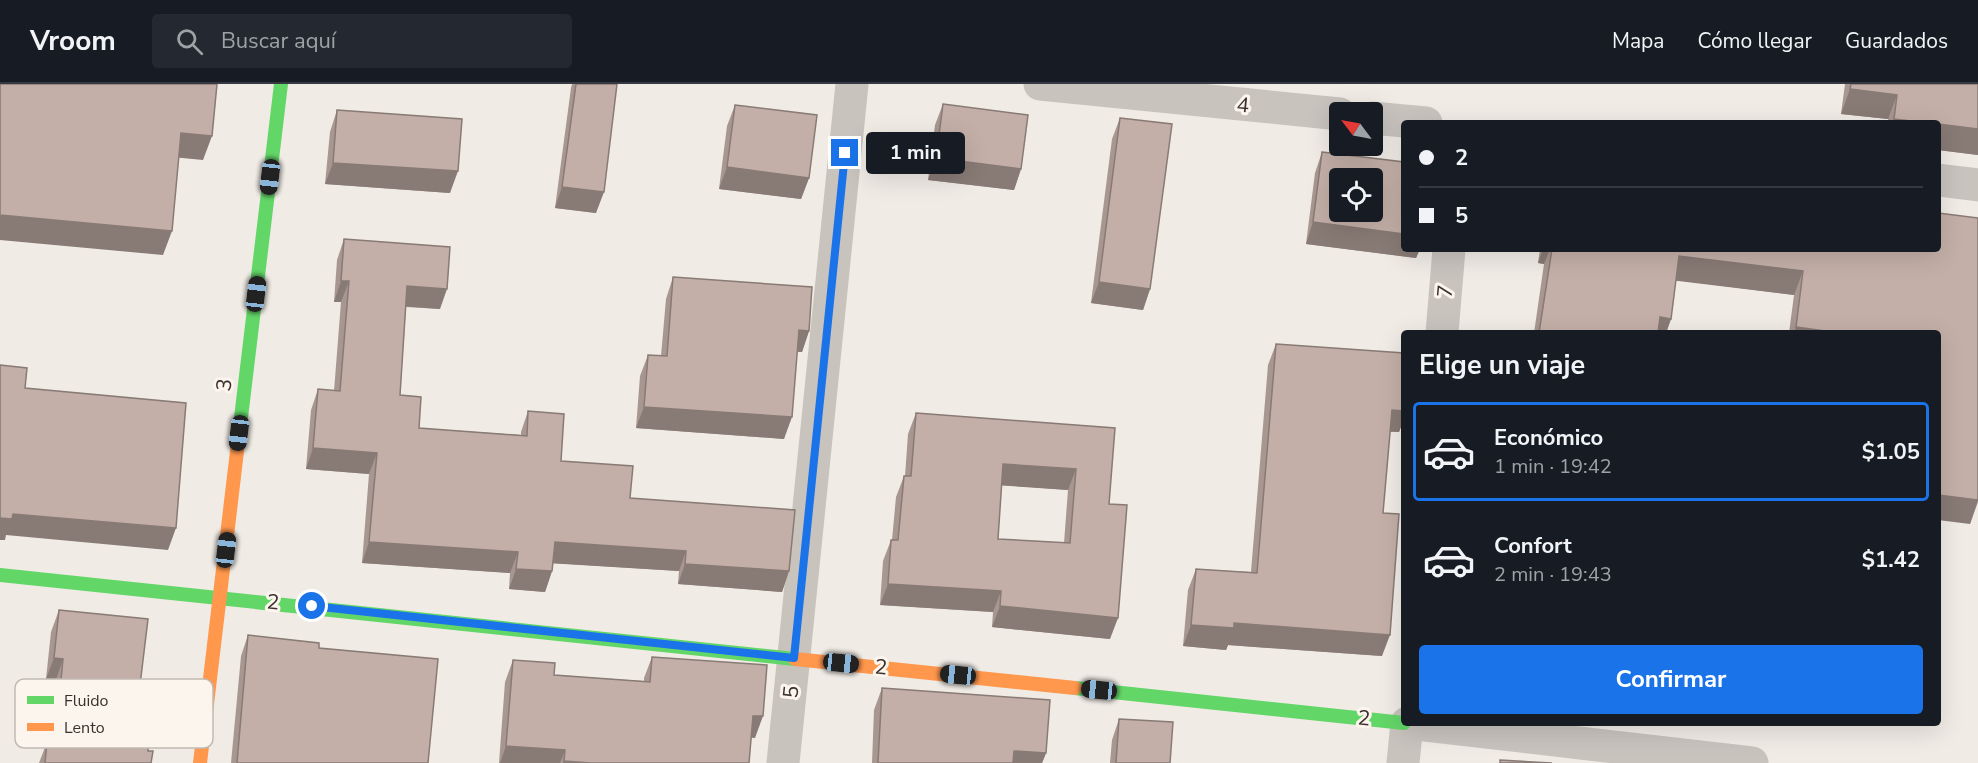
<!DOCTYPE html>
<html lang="es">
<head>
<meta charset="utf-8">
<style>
  :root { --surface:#171b24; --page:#242831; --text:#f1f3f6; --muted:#9ea1a6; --line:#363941; --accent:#1a73e8 }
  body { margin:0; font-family:"Nunito Sans",sans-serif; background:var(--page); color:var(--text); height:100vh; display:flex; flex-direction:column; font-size:22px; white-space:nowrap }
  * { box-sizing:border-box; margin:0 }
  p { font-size:20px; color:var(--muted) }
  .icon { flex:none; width:33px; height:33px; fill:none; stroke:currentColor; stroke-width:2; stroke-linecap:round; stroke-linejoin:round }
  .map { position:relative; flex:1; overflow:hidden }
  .sheet { position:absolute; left:1401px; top:246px; width:540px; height:396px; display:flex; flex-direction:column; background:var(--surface); border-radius:6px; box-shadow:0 6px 24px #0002 }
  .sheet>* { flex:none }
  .top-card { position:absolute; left:1401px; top:36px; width:540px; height:132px; border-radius:6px; box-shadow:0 6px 24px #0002; display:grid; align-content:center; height:132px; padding:0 18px; background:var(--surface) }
  .needle { width:39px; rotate:302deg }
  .controls { position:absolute; left:1329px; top:18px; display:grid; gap:12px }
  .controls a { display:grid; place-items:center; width:54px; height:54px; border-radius:6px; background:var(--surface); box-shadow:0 6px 24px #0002; font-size:30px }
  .end { position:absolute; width:27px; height:27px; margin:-14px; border:8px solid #1a73e8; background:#fff; box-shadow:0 0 0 3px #fff }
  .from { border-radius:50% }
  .bubble { position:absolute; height:42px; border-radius:6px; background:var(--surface); box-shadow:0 6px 24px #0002; font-size:20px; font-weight:700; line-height:42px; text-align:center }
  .car { position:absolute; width:18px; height:36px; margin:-18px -9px; border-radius:8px; box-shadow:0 0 4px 2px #0007; background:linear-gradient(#222 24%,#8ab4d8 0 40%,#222 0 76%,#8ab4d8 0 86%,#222 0) }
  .top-card b { display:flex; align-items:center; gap:21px; height:57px; font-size:22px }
  .top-card b+b { border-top:2px solid var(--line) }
  .top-card i { width:15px; height:15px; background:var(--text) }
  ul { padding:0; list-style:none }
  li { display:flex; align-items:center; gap:18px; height:99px; margin:0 12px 9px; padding:0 6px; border:3px solid transparent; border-radius:6px }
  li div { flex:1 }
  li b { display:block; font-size:22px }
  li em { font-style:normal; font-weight:700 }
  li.active { border-color:var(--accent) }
  li>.icon { width:54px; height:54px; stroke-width:1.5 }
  h2 { padding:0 18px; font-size:27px; line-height:72px }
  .button { display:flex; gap:12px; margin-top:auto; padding:12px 18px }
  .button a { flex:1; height:69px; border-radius:6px; background:var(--accent); color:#fff; font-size:24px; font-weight:700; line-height:69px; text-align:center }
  header { display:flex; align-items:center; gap:36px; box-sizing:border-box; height:84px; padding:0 30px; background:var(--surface); border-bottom:2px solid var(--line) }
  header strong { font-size:28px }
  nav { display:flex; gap:33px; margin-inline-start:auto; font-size:21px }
  .search { width:420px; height:54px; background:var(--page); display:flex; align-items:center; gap:15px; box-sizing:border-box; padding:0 21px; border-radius:6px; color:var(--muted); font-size:22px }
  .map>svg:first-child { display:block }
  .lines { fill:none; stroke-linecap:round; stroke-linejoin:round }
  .street { stroke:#c9c3be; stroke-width:33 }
  .fast { stroke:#63d668; stroke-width:14 }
  .slow { stroke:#ff974d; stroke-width:14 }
  .wall { fill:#a89690; fill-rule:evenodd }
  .shaded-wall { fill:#887a75 }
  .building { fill:#c3afa7; stroke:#887a75; stroke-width:1.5; fill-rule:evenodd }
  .route { stroke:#1a73e8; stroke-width:8 }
  .labels { text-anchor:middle; stroke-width:6; stroke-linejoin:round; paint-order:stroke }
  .street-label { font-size:21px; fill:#3b302b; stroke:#fbf5ee }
  .key { fill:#fbf5ee; stroke:#c1bab4; stroke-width:1.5 }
  .key-label { font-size:16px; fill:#3b302b }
</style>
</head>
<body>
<header>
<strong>Vroom</strong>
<div class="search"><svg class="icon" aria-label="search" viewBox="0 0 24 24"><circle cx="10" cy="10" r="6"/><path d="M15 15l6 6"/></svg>Buscar aquí</div>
<nav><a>Mapa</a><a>Cómo llegar</a><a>Guardados</a></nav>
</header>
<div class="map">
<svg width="1978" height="679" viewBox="0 0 1978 679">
  <rect width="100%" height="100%" fill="#f0ebe5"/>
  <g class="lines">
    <g class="street">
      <polyline points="1040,0 1340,30"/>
      <polyline points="1372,34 1426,39"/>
      <polyline points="1938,96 1978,101"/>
      <polyline points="1442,249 1449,165"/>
      <polyline points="1408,639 1752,679"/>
      <polyline points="783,679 852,0"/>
      <polyline points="1403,679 1407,639"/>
    </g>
    <g class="fast">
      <polyline points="240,342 281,0"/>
      <polyline points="0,491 795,575"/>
      <polyline points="1075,604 1404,639"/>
    </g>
    <g class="slow">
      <polyline points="795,575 1075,604"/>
      <polyline points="200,679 240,342"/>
    </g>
  </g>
  <g class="wall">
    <polygon points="572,0 617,0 596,129 555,124 571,4"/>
    <polygon points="1845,0 1978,0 1978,71 1938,66 1938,39 1888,39 1888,35 1841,30"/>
    <polygon points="943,20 1021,85 1014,106 928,96 935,41"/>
    <polygon points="735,21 809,94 801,115 719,105 727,42"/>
    <polygon points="337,26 450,109 325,100 330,48"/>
    <polygon points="1120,34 1150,205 1143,226 1091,219 1112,55"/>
    <polygon points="1322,68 1404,165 1420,165 1416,174 1306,160 1315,89"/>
    <polygon points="1978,134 1978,418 1970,440 1938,249 1789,249 1794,211 1676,196 1671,235 1666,249 1534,249 1544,180 1538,179 1540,165 1938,165"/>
    <polygon points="344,155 440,225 406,223 400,311 419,344 521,351 521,348 528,327 561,377 630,414 789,487 782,508 678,500 679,487 553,479 552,487 545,508 509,505 510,489 362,479 369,390 306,385 311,326 318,305 334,307 341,218 334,218 337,176"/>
    <polygon points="673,193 809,247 802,268 797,268 784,355 636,344 640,292 648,271 661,272 666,215"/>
    <polygon points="1276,260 1404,327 1404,335 1399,348 1390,348 1383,429 1382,572 1228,561 1226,566 1183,562 1188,506 1196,485 1251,488 1268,281"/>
    <path d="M916,329L1115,344L1109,420L1110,555L992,543L993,528L880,521L883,477L891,456H892L896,413L904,392H905L908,350ZM1001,401L1068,406L1064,459L998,455Z"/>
    <polygon points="59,526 140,601 148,667 151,679 39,679 47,658 49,658 56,596 46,595 51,548"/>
    <polygon points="248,551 319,564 428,679 231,679 241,572"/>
    <polygon points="652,573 755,654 751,653 749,679 499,679 505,598 513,576 554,591 644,597 644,594"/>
    <polygon points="882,604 1046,669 1042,679 872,679 874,626"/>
    <polygon points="1119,635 1170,679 1110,679 1112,656"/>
  </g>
  <g class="shaded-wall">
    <polygon points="1850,5 1897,11 1888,35 1841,30"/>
    <polygon points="1894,35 1928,39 1893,39"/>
    <polygon points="1938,40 1978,45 1978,71 1938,66"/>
    <polygon points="181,49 212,52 203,76 172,73"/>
    <polygon points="936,74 1021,85 1014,106 928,96"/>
    <polygon points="333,79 458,87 450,109 325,100"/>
    <polygon points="727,83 809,94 801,115 719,105"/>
    <polygon points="562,103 604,108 596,129 555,124"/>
    <polygon points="0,131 172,147 163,171 0,156"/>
    <polygon points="1313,138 1404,150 1404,165 1420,165 1416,174 1306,160"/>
    <polygon points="1543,165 1550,165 1544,180 1538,179"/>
    <polygon points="1679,172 1803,187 1794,211 1670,196"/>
    <polygon points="341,197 349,197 341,218 334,218"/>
    <polygon points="1099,198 1150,205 1143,226 1091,219"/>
    <polygon points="407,202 447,205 440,225 400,222"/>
    <polygon points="1660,233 1671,235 1666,249 1654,249"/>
    <polygon points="1796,243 1840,249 1794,249"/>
    <polygon points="799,246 809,247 802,268 791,267"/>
    <polygon points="644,323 792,333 784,355 636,344"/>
    <polygon points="1392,326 1404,327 1404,335 1399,348 1384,347"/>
    <polygon points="313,364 377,369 369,390 306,385"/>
    <polygon points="1003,380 1076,385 1068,406 995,401"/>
    <polygon points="1938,411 1978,416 1970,440 1938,436"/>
    <polygon points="13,430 176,444 168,466 6,451 5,456 0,456 0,434"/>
    <polygon points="369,458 518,468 510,489 362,479"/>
    <polygon points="555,458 686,467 679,487 547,479"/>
    <polygon points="685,480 789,487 782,508 678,500"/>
    <polygon points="516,485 552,487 545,508 509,505"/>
    <polygon points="888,500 1001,507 993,528 880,521"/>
    <polygon points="1000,522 1118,534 1110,555 992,543"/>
    <polygon points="1234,539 1390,551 1382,572 1228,561 1226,566 1183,562 1191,541"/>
    <polygon points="54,574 63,575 56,596 46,595"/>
    <polygon points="753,632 763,632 755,654 745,653"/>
    <polygon points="506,662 565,666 560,679 500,679"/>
    <polygon points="1014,667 1046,669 1042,679 1010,679"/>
    <polygon points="564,677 591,679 563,679"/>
  </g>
  <g class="building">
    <polygon points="0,0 217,0 212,52 181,49 172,147 0,131"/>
    <polygon points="576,0 617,0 604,108 562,103"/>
    <polygon points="1851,0 1978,0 1978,45 1938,40 1938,39 1928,39 1894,35 1897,11 1850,5"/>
    <polygon points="943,20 1028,31 1021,85 936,74"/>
    <polygon points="735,21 817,31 809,94 727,83"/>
    <polygon points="337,26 462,35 458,87 333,79"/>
    <polygon points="1120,34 1172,40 1150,205 1099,198"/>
    <path d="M1322,68L1404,78V150L1313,138ZM1340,94H1372V128H1340Z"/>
    <polygon points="1938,129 1978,134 1978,416 1938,411 1938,249 1840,249 1796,243 1803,187 1679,172 1671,235 1660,233 1658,249 1539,249 1552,165 1938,165"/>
    <polygon points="344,155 450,163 447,205 407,202 400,311 421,313 419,344 527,352 528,327 564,330 561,377 633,382 630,414 795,426 789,487 685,480 686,467 555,458 552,487 516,485 518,468 369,458 377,369 313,364 318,305 340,307 349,197 341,197"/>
    <polygon points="673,193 812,203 809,247 799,246 792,333 644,323 648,271 667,272"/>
    <polygon points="1276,260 1404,269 1404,327 1392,326 1383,429 1399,430 1390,551 1234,539 1234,544 1191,541 1196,485 1257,489"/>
    <polygon points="0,281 27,284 25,304 186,319 176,444 13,430 12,435 0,434"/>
    <path d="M916,329L1115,344L1109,420L1127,421L1118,534L1000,522L1001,507L888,500L891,456H898L904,392H911ZM1003,380L1076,385L1070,459L998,455Z"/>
    <polygon points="59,526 148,535 140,601 154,602 148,667 153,667 151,679 45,679 47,658 55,659 63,575 54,574"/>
    <polygon points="248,551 319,559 319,564 438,575 428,679 237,679"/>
    <polygon points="652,573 767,581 763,632 753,632 749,679 591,679 564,677 565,666 506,662 513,576 555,579 554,591 650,598"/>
    <polygon points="882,604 1050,616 1046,669 1014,667 1013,679 878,679"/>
    <polygon points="1119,635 1173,638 1170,679 1116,679"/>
    <polygon points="1500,676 1552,679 1500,679"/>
  </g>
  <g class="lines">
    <polyline class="route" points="312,522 794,574 845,69"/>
  </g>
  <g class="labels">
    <g class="street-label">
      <text transform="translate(1243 21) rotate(6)" y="7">4</text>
      <text transform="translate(1445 207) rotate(-85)" y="7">7</text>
      <text transform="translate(224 301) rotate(-83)" y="7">3</text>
      <text transform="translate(273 518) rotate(6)" y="7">2</text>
      <text transform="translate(881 583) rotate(6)" y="7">2</text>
      <text transform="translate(791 608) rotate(-84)" y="7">5</text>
      <text transform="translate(1364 634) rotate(6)" y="7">2</text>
    </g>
  </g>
  <rect x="15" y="595" width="198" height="69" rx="9" class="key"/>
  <rect x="27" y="612" width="27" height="8" fill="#63d668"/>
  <rect x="27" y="639" width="27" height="8" fill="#ff974d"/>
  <g class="key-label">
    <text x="64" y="622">Fluido</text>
    <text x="64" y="649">Lento</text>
  </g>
</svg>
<div class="controls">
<a><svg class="needle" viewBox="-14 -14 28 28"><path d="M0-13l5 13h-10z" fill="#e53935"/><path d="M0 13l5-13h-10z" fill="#9ea1a6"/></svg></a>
<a><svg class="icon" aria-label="locate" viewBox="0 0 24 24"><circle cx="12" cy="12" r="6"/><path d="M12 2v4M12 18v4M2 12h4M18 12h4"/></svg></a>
</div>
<i class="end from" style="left:312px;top:522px"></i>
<i class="end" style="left:845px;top:69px"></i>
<div class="bubble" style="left:866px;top:48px;width:99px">1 min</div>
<i class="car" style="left:270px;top:93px;rotate:187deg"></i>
<i class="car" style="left:256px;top:210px;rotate:7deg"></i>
<i class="car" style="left:239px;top:349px;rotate:187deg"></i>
<i class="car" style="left:226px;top:466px;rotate:7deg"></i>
<i class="car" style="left:841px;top:579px;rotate:96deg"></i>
<i class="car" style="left:958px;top:591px;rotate:276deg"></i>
<i class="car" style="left:1099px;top:606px;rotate:276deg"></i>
<div class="top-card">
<b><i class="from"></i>2</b>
<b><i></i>5</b>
</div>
<section class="sheet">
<h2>Elige un viaje</h2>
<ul>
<li class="active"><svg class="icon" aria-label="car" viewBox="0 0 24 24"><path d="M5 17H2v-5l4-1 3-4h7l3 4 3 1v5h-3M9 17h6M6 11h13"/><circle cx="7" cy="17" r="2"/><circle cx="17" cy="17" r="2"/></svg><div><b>Económico</b><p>1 min · 19:42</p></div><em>$1.05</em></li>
<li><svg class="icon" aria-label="car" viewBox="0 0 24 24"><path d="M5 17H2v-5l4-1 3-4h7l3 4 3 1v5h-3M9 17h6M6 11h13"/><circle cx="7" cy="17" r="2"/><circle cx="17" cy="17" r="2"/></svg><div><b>Confort</b><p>2 min · 19:43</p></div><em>$1.42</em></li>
</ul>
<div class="button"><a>Confirmar</a></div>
</section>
</div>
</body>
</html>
